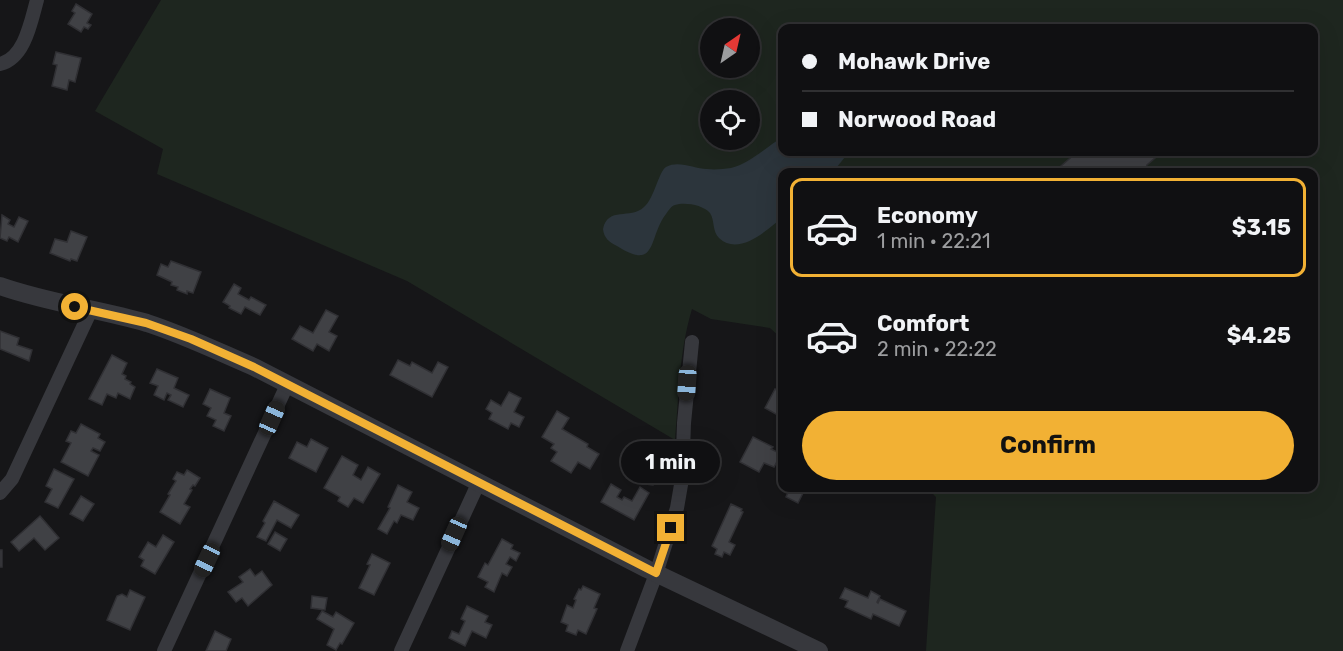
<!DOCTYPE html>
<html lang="en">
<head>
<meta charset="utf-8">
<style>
  :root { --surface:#101012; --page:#19191b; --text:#f1f3f6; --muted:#9c9d9f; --line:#303032; --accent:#f2b134 }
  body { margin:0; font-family:Rubik,sans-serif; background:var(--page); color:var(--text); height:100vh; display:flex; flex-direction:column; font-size:22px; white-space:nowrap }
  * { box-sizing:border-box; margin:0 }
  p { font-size:20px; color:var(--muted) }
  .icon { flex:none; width:33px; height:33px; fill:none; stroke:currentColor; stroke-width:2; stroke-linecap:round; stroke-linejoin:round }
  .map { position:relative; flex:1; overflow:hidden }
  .drawer { position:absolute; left:778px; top:168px; width:540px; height:324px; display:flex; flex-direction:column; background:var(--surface); border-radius:12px; box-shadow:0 6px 24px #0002,0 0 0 2px var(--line) }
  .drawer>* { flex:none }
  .top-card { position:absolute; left:778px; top:24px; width:540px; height:132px; border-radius:12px; box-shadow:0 6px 24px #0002,0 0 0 2px var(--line); display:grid; align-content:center; height:132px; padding:0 24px; background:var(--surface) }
  .needle { width:39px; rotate:34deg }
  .buttons { position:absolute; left:700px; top:18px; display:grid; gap:12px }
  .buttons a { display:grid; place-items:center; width:60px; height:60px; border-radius:50%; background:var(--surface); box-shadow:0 6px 24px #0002,0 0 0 2px var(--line); font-size:30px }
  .end { position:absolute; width:27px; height:27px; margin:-14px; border:8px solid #f2b134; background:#111; box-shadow:0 0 0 3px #111 }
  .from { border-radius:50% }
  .bubble { position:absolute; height:42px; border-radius:21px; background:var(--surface); box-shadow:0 6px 24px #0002,0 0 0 2px var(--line); font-size:20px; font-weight:700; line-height:42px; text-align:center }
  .car { position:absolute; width:18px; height:36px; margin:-18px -9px; border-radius:8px; box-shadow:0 0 4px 2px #0007; background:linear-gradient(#222 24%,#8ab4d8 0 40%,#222 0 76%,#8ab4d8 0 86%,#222 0) }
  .top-card b { display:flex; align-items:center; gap:21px; height:57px; font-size:22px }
  .top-card b+b { border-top:2px solid var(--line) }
  .top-card i { width:15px; height:15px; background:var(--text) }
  ul { padding:10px 0 0; list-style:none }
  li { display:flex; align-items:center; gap:18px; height:99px; margin:0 12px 9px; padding:0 12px; border:3px solid transparent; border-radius:12px }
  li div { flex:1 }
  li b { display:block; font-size:22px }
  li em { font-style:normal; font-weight:700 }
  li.active { border-color:var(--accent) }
  li>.icon { width:54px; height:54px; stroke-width:1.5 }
  .primary-button { display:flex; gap:12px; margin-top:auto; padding:12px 24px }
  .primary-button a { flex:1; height:69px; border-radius:36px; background:var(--accent); color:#111; font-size:24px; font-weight:700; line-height:69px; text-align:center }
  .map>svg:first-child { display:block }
  .green { fill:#1e261f; fill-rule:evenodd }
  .water { fill:#2c353c }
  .building { fill:#404145; stroke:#303034; stroke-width:1.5 }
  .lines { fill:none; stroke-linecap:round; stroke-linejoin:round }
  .minor { stroke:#37383d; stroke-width:14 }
  .tertiary { stroke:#37383d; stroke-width:18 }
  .route { stroke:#f2b134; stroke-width:8 }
</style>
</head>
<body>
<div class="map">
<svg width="1343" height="651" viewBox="0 0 1343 651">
  <rect width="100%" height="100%" fill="#161618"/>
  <path class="green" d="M161,0H1343V651H926L936,497L927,488H1314V172H783V340L770,328L711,319L692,309C679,352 679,395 675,440L407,281L157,174L163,149L95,111ZM711,28H750V68H711ZM783,28H1314V152H783ZM711,100H750V140H711Z"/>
  <path class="water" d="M783,137V152H849L833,172H783V217C768,229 739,257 719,238C712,231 715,221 710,213C703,205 685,202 675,205C671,206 669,210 666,214C648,237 658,272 617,246C609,242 604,238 603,229C608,206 630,220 644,207C654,199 659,171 666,167C679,160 694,169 707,169C715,170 723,169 731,168C749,164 766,147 783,137Z"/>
  <g class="building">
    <polygon points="76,4 92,14 87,23 91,25 88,29 84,27 81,32 68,24 75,13 72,11"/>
    <polygon points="56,52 81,58 75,82 69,80 67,90 52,86 57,65 53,64"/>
    <polygon points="1075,152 1162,152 1147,165 1145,172 1054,172 1076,153"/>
    <polygon points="2,215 10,220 8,224 14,227 19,217 28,221 18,242 9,237 7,241 0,238"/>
    <polygon points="71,231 87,237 77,261 71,259 70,261 50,253 55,239 67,242"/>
    <polygon points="171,261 201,272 193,293 187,291 187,294 177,290 178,287 171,285 172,282 157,275 161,264 168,267"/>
    <polygon points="234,284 241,288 238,294 249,300 251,297 266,305 260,315 245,307 241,314 229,308 230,306 223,302"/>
    <polygon points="326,310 338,316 329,332 337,336 329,351 317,344 313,351 292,339 300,326 313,333"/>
    <polygon points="0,331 19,338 17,345 32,350 29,361 0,349"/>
    <polygon points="112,355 127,363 122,374 126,376 125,379 131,382 130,384 135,387 130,399 118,393 116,398 107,394 102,405 89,399"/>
    <polygon points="398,360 410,366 412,362 432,373 438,362 448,367 432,397 390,375"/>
    <polygon points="157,369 178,378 174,388 189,395 183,407 168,400 171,395 167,393 164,400 154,395 158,386 150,383"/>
    <polygon points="210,389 230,398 224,413 231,416 224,431 213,426 216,420 207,416 211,408 203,404"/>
    <polygon points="775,389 783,394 783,418 765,408"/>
    <polygon points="509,392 521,398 514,412 524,417 519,427 511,423 508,429 489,419 492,413 486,409 491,400 501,406"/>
    <polygon points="557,411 569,418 562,429 588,444 587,447 599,454 590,469 578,462 571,473 551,461 557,452 551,448 554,444 542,437"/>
    <polygon points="81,424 100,434 98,438 105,442 100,451 93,448 91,451 99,455 88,476 61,462 71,443 66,441 71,431 76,433"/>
    <polygon points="753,437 773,447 771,449 781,454 774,467 764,463 759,472 740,462"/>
    <polygon points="311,439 328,448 316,472 289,458 297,442 307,447"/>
    <polygon points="342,456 358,465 353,475 361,480 368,467 380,474 363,503 354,498 348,507 338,501 340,497 324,488"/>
    <polygon points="54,469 74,479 58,508 45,502 52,489 46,486"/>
    <polygon points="187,470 200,478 195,486 193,485 190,489 192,490 184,504 190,507 180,524 160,512 170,495 168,494 176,481 173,479 177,472 184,475"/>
    <polygon points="641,470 655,472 653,485 638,483"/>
    <polygon points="611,484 621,490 617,497 622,500 624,497 632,501 640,487 649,493 634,520 601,502"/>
    <polygon points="398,485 412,492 407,502 419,508 413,520 401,515 397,523 394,521 387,534 378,529 390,508 388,507"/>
    <polygon points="790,488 805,489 798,503 786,497"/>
    <polygon points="81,496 94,504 83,521 70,514"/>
    <polygon points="274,501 299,515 291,528 277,520 266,541 257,537 265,523 263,521"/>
    <polygon points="731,504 742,509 741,511 743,512 729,542 735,545 730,555 724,552 722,557 715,554 717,549 712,546"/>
    <polygon points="40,516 59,538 45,550 34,538 19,551 11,542"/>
    <polygon points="275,532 287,539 280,551 268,544"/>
    <polygon points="163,535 174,542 155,574 141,566 144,560 139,557 148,542 156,547"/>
    <polygon points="502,539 513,545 511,549 520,553 516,561 510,557 506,564 512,567 507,576 502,573 494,592 485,587 488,582 478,577 485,563 488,565"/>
    <rect x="0" y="550" width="2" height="17"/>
    <polygon points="372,554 390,563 374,595 359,588 370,565 367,564"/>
    <polygon points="250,569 255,576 262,571 272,585 248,606 242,598 236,602 228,592 243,582 239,577"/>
    <polygon points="583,586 600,594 594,608 597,609 586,634 578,630 576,635 566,631 568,625 561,622 567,605 573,608 576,600 574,599 579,589 581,590"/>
    <polygon points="845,588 868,598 871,591 880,596 877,602 878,603 880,599 906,611 899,626 873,614 871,619 845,607 848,601 840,598"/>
    <polygon points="130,590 145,597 130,630 107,620 117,596 122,594 127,597"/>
    <polygon points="312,596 327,598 325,610 311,608"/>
    <polygon points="467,606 488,616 485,622 492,625 486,638 472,631 465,646 449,638 452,631 459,634 465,621 461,619"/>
    <polygon points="322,611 333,617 336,612 354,623 342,644 340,643 336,650 327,645 334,629 317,619"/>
    <polygon points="215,631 231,639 226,651 206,651"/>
  </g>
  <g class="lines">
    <g class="minor">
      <path d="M0,64C25,58 31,21 37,0"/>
      <polyline points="0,493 12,479 91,310"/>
      <polyline points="164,651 287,385"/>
      <polyline points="401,651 478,484"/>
      <polyline points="627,651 656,574 677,508 682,479 684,423 692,342"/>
    </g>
    <path class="tertiary" d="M0,286C48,303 99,309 147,323C184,335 219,352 254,367L647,569L819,651"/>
  </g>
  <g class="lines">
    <polyline class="route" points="75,307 146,323 191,339 254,367 656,573 671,528"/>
  </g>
</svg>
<div class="buttons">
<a><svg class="needle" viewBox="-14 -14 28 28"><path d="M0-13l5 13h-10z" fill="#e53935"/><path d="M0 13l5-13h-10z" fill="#9c9d9f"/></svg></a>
<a><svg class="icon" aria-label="locate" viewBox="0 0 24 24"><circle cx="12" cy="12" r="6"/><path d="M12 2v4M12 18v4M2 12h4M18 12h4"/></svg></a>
</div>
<i class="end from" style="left:75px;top:307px"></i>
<i class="end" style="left:671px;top:528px"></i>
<div class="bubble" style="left:621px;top:441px;width:99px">1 min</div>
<i class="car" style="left:687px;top:383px;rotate:184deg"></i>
<i class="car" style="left:272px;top:418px;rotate:24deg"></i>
<i class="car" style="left:454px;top:534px;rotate:204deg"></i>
<i class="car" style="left:207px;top:560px;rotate:205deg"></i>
<div class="top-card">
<b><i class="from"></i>Mohawk Drive</b>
<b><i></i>Norwood Road</b>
</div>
<section class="drawer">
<ul>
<li class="active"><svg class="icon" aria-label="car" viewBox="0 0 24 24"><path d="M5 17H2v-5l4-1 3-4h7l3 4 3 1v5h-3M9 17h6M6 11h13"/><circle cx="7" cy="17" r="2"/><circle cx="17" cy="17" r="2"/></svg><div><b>Economy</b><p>1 min · 22:21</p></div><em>$3.15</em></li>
<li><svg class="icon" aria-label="car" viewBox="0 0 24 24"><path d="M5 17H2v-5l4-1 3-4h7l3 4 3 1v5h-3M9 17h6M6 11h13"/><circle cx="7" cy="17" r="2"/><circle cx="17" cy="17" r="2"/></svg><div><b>Comfort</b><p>2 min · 22:22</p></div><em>$4.25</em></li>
</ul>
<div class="primary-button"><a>Confirm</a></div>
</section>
</div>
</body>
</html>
